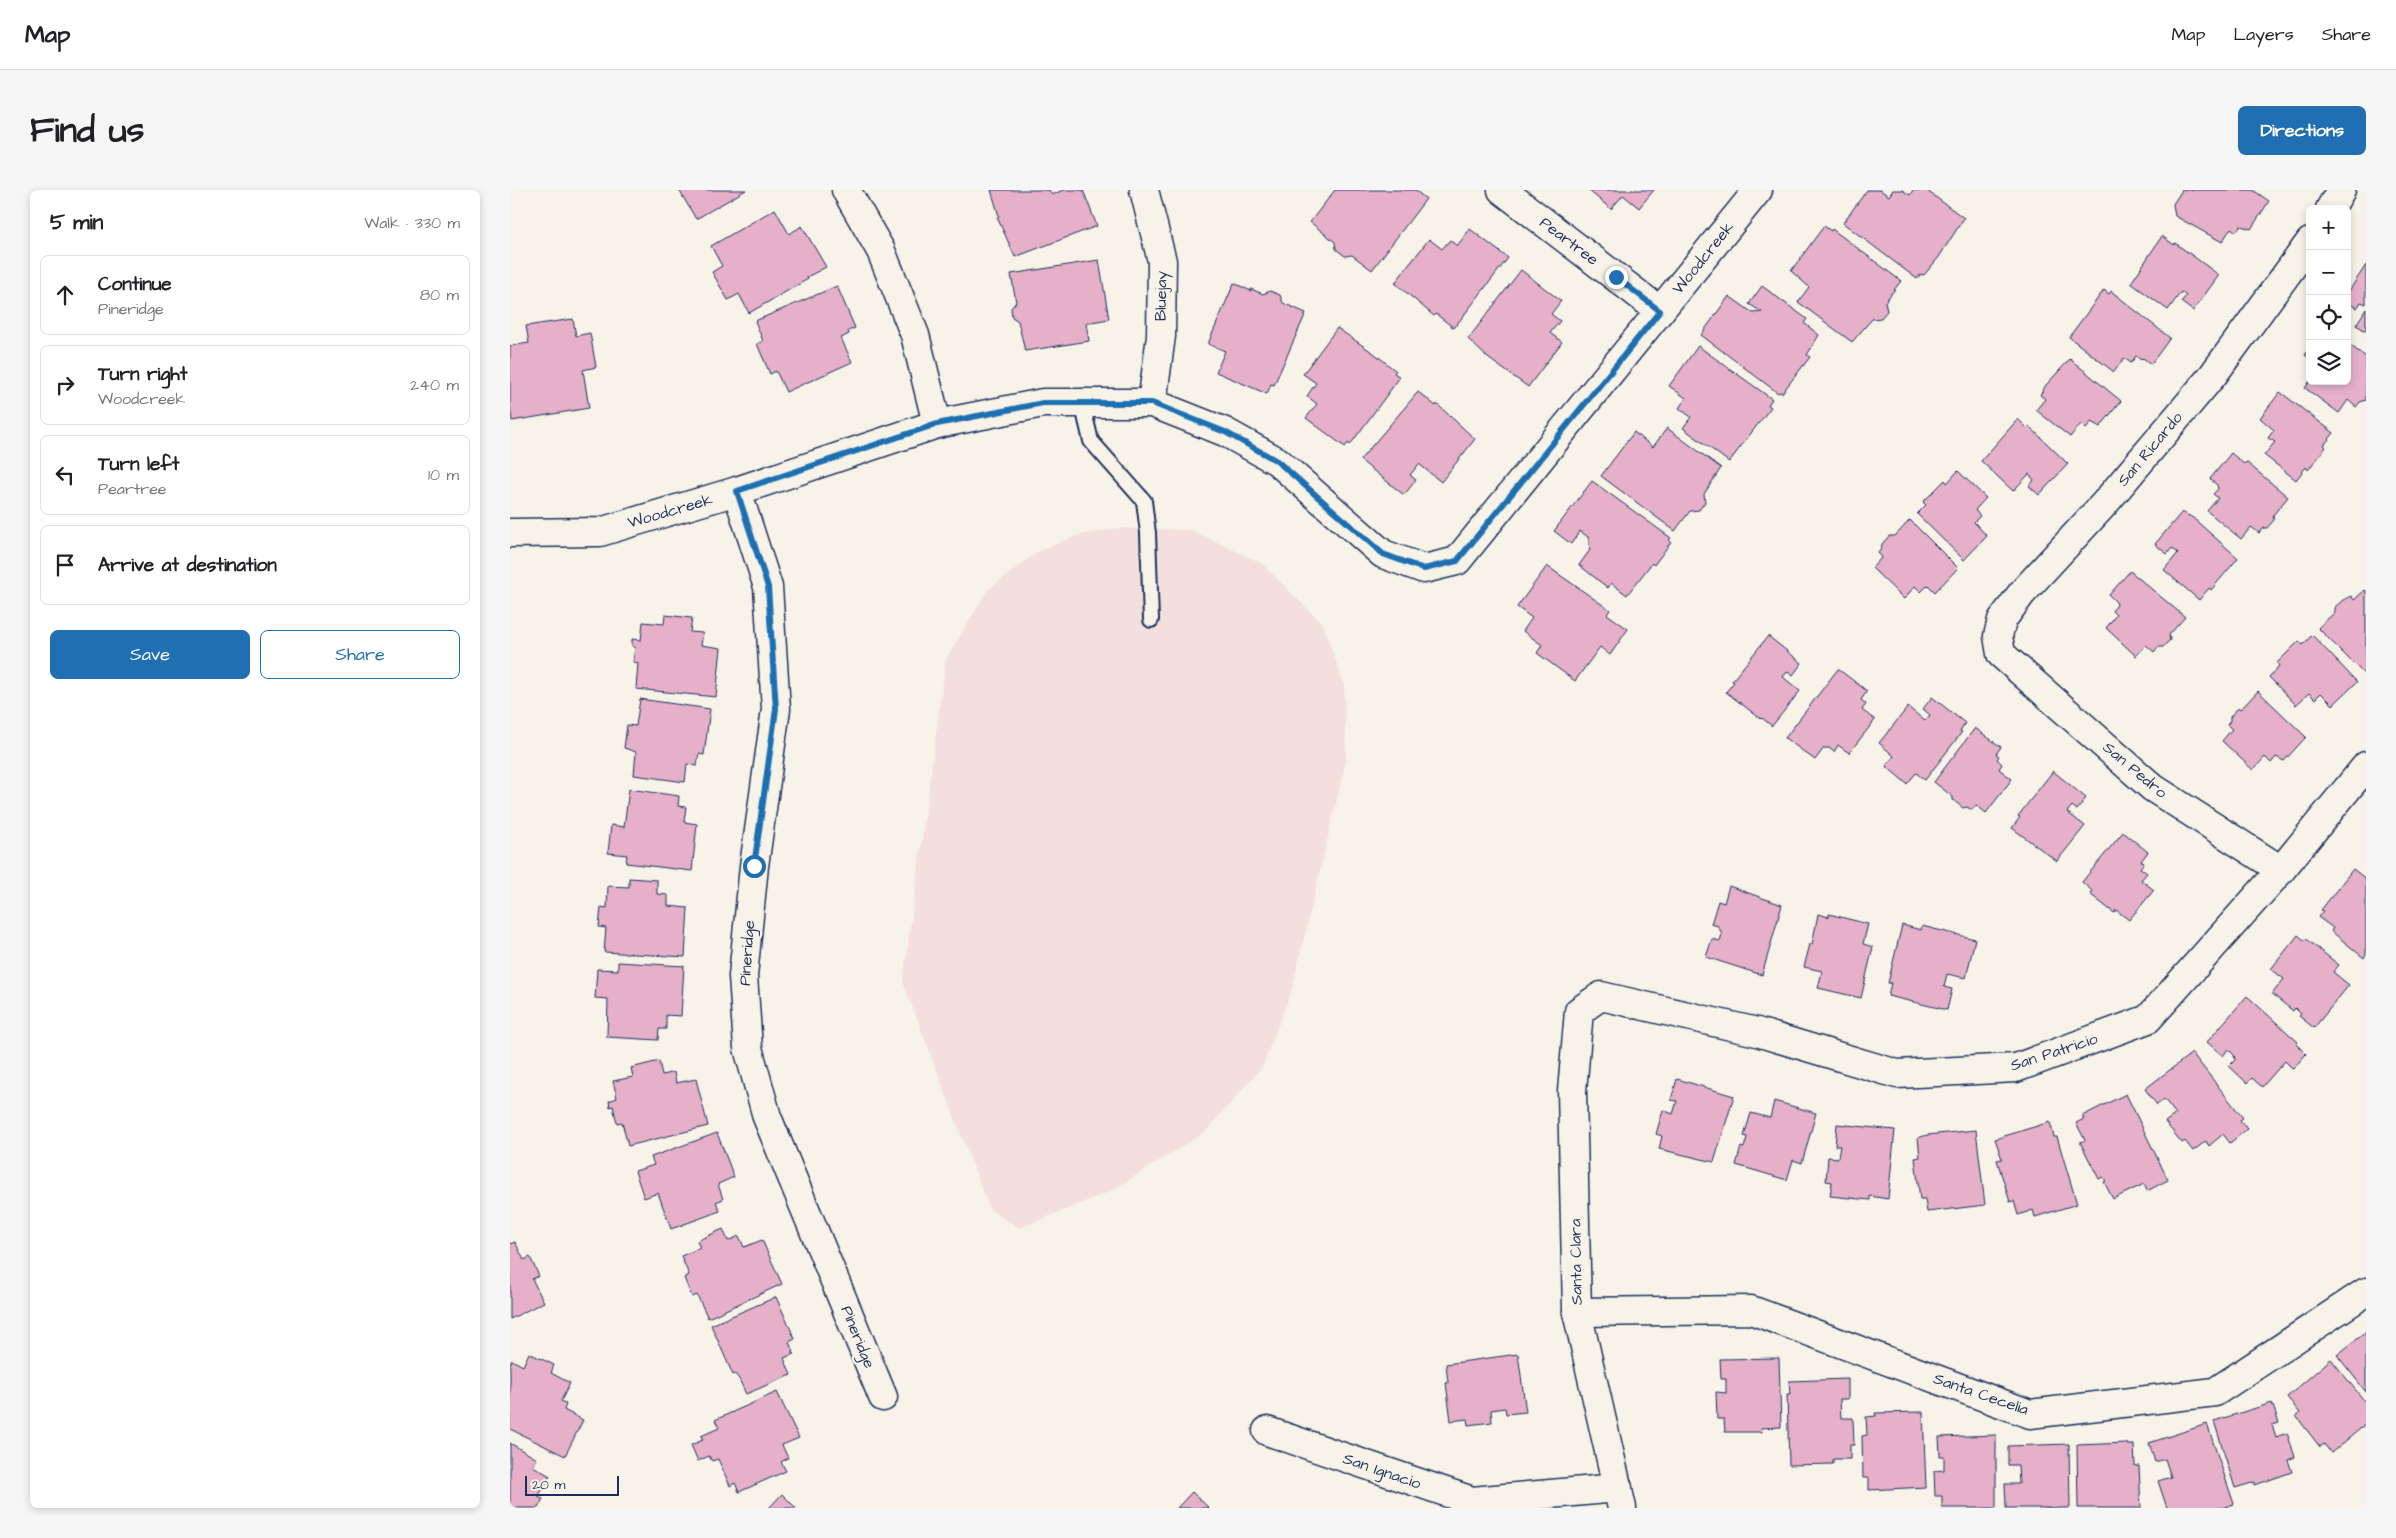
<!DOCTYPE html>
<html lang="en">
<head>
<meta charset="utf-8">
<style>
	:root { --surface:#fff; --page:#f6f6f6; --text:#202124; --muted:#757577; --line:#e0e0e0; --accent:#1f6fb2 }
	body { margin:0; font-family:"Architects Daughter",sans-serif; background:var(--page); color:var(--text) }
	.controls { position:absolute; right:15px; top:15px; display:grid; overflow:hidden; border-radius:8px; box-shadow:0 2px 8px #0003 }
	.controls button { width:45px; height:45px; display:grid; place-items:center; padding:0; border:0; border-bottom:1px solid var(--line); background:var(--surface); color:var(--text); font:25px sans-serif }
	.scale { position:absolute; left:15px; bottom:12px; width:94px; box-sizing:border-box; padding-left:5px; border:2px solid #1b2f5e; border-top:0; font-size:14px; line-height:18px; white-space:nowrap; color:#1b2f5e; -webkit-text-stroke:4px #f7f3e8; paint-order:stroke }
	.stop { position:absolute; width:15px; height:15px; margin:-11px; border:4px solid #1f6fb2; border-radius:50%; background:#fff }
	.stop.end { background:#1f6fb2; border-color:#fff; box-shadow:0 1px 5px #0008 }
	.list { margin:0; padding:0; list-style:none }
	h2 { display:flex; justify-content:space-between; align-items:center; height:65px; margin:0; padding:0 20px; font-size:21px }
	h2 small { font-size:16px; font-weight:400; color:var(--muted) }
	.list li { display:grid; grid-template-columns:32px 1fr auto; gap:15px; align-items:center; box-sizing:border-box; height:80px; margin:0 10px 10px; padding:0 10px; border:1px solid var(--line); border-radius:8px }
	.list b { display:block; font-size:19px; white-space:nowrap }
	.list p { margin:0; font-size:16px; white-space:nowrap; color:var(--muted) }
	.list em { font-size:16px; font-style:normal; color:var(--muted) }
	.actions { display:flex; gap:10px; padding:15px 20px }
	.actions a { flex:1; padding:11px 0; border:1px solid var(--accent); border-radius:8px; text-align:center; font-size:18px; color:var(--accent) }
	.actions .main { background:var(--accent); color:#fff }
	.icon { flex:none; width:28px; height:28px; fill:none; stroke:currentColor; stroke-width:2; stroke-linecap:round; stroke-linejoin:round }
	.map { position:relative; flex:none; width:1856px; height:1318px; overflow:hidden; border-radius:8px }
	header { display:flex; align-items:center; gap:30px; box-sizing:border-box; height:70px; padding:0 25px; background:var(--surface); border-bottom:1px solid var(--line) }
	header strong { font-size:24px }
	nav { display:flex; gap:28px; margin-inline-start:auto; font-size:18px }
	.intro { display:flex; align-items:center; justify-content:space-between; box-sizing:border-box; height:120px; padding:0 30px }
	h1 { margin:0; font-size:35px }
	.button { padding:12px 22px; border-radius:8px; background:var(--accent); color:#fff; font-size:18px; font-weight:700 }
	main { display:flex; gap:30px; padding:0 30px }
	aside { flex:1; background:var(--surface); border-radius:8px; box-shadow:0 2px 8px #0003 }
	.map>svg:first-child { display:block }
	.built { fill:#f2dfde }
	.building { fill:#e5b0c8; stroke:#1b2f5e }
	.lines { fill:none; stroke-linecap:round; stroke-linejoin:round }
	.service-casing { stroke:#1b2f5e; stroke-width:18 }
	.minor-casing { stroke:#1b2f5e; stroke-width:31 }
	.service { stroke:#f7f3e8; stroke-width:14 }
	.minor { stroke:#f7f3e8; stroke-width:28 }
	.route { stroke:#1f6fb2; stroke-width:6 }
	.labels { text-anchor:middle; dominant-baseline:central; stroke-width:4.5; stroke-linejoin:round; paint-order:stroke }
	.street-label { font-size:16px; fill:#1b2f5e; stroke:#f7f3e8 }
</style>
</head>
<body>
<header>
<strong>Map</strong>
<nav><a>Map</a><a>Layers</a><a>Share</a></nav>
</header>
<div class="intro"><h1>Find us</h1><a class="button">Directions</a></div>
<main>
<aside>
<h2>5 min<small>Walk · 330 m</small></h2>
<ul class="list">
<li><svg class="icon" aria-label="ahead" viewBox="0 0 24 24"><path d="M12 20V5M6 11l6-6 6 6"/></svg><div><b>Continue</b><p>Pineridge</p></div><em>80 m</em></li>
<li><svg class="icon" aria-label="right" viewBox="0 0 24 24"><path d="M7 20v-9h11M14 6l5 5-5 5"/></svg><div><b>Turn right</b><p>Woodcreek</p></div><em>240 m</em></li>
<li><svg class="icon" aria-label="left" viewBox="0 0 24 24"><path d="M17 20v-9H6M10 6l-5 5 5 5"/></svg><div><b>Turn left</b><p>Peartree</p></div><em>10 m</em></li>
<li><svg class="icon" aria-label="arrive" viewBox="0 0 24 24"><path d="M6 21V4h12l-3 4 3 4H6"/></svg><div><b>Arrive at destination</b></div></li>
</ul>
<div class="actions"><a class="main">Save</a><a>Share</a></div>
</aside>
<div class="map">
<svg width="1856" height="1318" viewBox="0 0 1856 1318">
	<rect width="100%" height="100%" fill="#f7f3e8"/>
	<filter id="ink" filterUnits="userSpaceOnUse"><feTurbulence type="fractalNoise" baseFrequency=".02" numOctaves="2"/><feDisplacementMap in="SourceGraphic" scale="10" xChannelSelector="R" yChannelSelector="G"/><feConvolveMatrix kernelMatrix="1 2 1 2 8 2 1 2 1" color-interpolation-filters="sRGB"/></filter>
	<g filter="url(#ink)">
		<path class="built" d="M609 338 681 340 751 373 813 434 834 495 836 570 782 799 752 877 695 942 601 1001 510 1038 480 1020 393 792 436 469 478 400 529 361 566 346Z"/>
		<g class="building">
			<path d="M169 0H236L186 29Z"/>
			<path d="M481 0H539L542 5 553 0H573L587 36 505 67 487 27 489 26Z"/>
			<path d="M825 0H905L916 9 862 80 842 65 835 66 826 59 825 52 800 32Z"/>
			<path d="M1078 0H1144L1129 18 1113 5 1101 19Z"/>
			<path d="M1357 0H1370L1379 6 1383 0H1392L1400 5 1403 0H1416L1454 28 1429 67 1414 85 1411 84 1407 89 1333 33Z"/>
			<path d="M1672 0H1743L1759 11 1741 39 1731 36 1726 42 1721 38 1712 52 1665 26 1663 14Z"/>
			<path d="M265 19 279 44 292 36 316 77 297 87 298 89 239 123 229 104 218 110 202 82 212 76 201 56Z"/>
			<path d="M1314 36 1321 41 1322 39 1391 91 1375 112 1377 121 1371 128 1362 129 1342 152 1288 112 1299 97 1281 81Z"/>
			<path d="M960 39 998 68 944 138 926 124 924 126 885 93 919 49 932 59 940 50 947 56Z"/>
			<path d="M1652 46 1664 55 1665 53 1709 85 1683 121 1671 112 1676 106 1671 102 1658 120 1621 93Z"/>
			<path d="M589 70 599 129 576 133 579 151 515 161 508 131 502 127 501 118 506 112 501 84Z"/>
			<path d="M1856 75V114L1851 112 1847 118 1837 112V104Z"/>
			<path d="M1011 80 1051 111 1041 124 1050 131 1040 143 1052 152 1018 197 978 168 958 149Z"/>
			<path d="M724 93 741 101V99L753 104 760 101 770 105 773 113 796 123 764 195 761 194 757 204 706 182 715 161 698 154Z"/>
			<path d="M327 96 345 138 338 141 339 144 331 148 342 172 276 202 266 181 260 184 247 154 253 151 245 131Z"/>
			<path d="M1252 96 1297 129 1294 133 1309 145 1297 165 1300 167 1272 203 1270 202 1268 203 1191 145 1219 106 1243 123 1252 122 1239 114Z"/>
			<path d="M1594 100 1599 104 1601 101 1660 148 1641 174 1633 168 1631 170 1626 166 1621 173 1614 168 1604 182 1559 147Z"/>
			<path d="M1856 119V141L1846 135Z"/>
			<path d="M63 129 66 146 80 143 86 177 73 180 79 218 2 231 0 217V156L19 153 16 136Z"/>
			<path d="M827 138 865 164 886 181 884 183 890 187 840 255 838 253 835 257 796 228 807 214 797 206 806 193 793 184Z"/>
			<path d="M1837 153 1856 167V210L1850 212 1846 217 1838 210 1829 223 1795 198 1800 191H1837Z"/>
			<path d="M1188 156 1262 209 1258 215 1261 217 1219 272 1173 238 1181 227 1169 218 1176 208 1159 196Z"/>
			<path d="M1800 158V169L1795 165Z"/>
			<path d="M1560 169 1611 211 1590 237 1581 232 1576 239 1571 234 1560 247 1526 220 1535 209 1530 205 1536 195Z"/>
			<path d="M908 202 926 216 927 214 965 249 931 292 909 274 900 285 906 290 894 305 850 270Z"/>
			<path d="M1770 202 1824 243 1814 255 1816 257 1798 280 1796 277 1786 290 1754 265 1765 252 1758 248 1764 240 1750 228Z"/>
			<path d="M1508 229 1517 238 1519 236 1558 274 1529 305 1519 296 1524 290 1519 284 1503 301 1471 271Z"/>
			<path d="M1157 238 1211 278 1194 304 1195 312 1189 320 1180 321 1165 341 1091 286 1124 242 1143 257Z"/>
			<path d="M1721 263 1734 274 1736 272 1778 307 1763 325 1764 330 1757 338H1754L1749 343 1741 337 1731 349 1697 321 1708 308 1703 304 1708 299 1707 295 1700 289Z"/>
			<path d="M1448 281 1476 308 1465 320 1470 326 1464 332 1477 346 1454 370 1407 324 1416 315 1413 312 1435 290 1437 293Z"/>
			<path d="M1082 291 1161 348 1159 350 1161 352 1144 375 1142 373 1117 405 1101 393 1098 398 1069 375 1080 360 1078 347 1070 341 1061 354 1044 341Z"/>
			<path d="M1672 322 1683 328 1728 368 1701 400 1699 398 1689 410 1654 380 1668 363 1662 358 1657 364 1645 354Z"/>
			<path d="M1400 330 1448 378 1425 402 1418 395 1411 402 1405 396 1394 409 1362 378 1372 367 1368 363 1371 359 1372 354 1379 346H1385Z"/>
			<path d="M1037 376 1100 420 1097 424 1118 439 1100 465 1090 457 1065 491 1027 463 1032 455 1013 441 1022 428 1007 417Z"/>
			<path d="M1620 381 1675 427 1659 445 1660 450 1653 457H1648L1644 462 1636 455 1626 466 1596 438 1606 425 1602 421 1607 415 1606 412 1599 405Z"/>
			<path d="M1855 400 1856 401V486L1808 438 1825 422V417L1833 410 1841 406 1844 410Z"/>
			<path d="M155 425 182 428 180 442 193 443 191 455 211 458 206 507 126 499 128 473 123 472 125 457 122 456V449L131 450 133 432 154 434Z"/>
			<path d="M1802 445 1847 492 1823 515 1811 503 1805 509 1799 503 1786 515 1759 487 1769 476 1767 473 1789 451 1793 455Z"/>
			<path d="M1258 446 1292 473 1283 485 1278 481 1273 487 1290 501 1262 536 1252 528 1251 529 1216 502 1224 492 1222 491Z"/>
			<path d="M1328 479 1357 501 1351 510 1356 514 1352 520 1365 530 1339 563 1328 555 1324 562 1319 558H1314L1305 570 1275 548Z"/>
			<path d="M1748 501 1796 547 1774 571 1766 567 1761 573 1755 567 1743 580 1712 551 1722 539 1717 535 1720 531V527L1727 519 1732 518Z"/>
			<path d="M1422 507 1455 533 1450 541 1452 542 1415 590 1406 583 1397 594 1376 576 1384 566 1369 553 1398 517 1415 531 1420 525 1413 519Z"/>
			<path d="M130 509 200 519 194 565 189 564 187 576 177 574 175 592 124 585 126 562 114 558 117 535 126 536Z"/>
			<path d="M1465 538 1491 557 1486 564 1489 566 1487 569 1492 574 1489 579 1502 589 1476 623 1466 615 1462 620 1457 617 1453 618 1443 610V607L1424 592Z"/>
			<path d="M1543 581 1576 608 1567 620 1562 616 1557 622 1575 636 1547 671 1502 638 1510 627 1508 626Z"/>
			<path d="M119 599 169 606 168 616 176 617 174 632 187 634 182 681 116 673 117 665 98 663 101 635 114 637Z"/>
			<path d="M1613 642 1638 662 1631 671 1634 673 1630 678 1637 683 1631 690 1644 700 1619 730 1606 720 1604 723 1580 704 1582 701 1572 692Z"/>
			<path d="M1843 679 1856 689V764L1854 768 1821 741 1823 738 1808 727 1813 721 1811 720Z"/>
			<path d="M119 688 147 690V704L158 705V716L178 718 175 767 94 762 96 738 89 737 91 717 97 718 98 696 119 697Z"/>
			<path d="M1219 696 1272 715 1252 785 1196 767 1202 749 1210 751 1212 744 1208 736 1201 734 1208 711 1214 713Z"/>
			<path d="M1308 724 1319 727V724L1358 734 1353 754 1363 757 1351 808 1308 798 1312 781 1294 777 1300 754 1302 755Z"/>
			<path d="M1392 735 1411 740 1412 736 1465 749 1456 788 1437 784 1434 797 1442 799 1437 820 1378 806 1381 793H1378Z"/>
			<path d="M1788 745 1794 750 1796 749 1829 775 1823 782 1839 795 1804 838 1789 826 1791 824 1785 818 1783 821 1762 804 1774 789 1761 779Z"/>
			<path d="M108 772 174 776 171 826 156 825V839H149L148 850 97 847 98 809 85 808 87 779 108 780Z"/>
			<path d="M1737 806 1788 852 1786 854 1796 864 1783 879 1775 871 1752 897 1742 888 1737 893 1719 876 1725 870 1724 865 1718 859 1713 866 1697 852Z"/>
			<path d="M1682 863 1733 928 1730 930 1737 939 1720 953 1713 944 1699 956 1696 951 1683 961 1675 951 1672 953 1655 932 1666 924 1654 909 1647 915 1635 899Z"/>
			<path d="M149 871 152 885 164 882 166 893 186 889 198 936 118 956 112 932 107 933 103 916 100 917 99 911 107 908 103 891 123 887 121 878Z"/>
			<path d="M1167 889 1224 906 1204 972 1149 959 1152 946 1146 944 1153 920 1163 924 1167 911 1161 910Z"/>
			<path d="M1616 904 1658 990 1637 1001 1634 994 1603 1009 1594 992 1596 991 1593 987 1589 989 1570 952 1575 950 1566 933 1574 929 1572 926Z"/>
			<path d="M1264 911 1306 923 1292 973 1283 970 1277 990 1226 975 1231 957 1234 958 1237 947 1234 946 1241 923 1260 928Z"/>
			<path d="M1540 932 1544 947H1547L1567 1014 1525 1027 1523 1020 1508 1025 1504 1011 1500 1012 1487 970 1492 969 1485 949Z"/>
			<path d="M1327 934 1385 940 1378 1009 1360 1006V1010L1320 1006 1322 992 1316 991 1318 967 1328 968 1330 956H1325Z"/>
			<path d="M1466 940 1475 1015 1417 1022 1415 1009H1410L1405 968 1410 967 1408 948 1417 945Z"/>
			<path d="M207 943 224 987 208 994 213 1009 206 1012 210 1021 161 1039 148 1003 134 1008 125 981 144 975 141 967Z"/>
			<path d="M213 1039 218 1051 229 1046 234 1057 252 1050 272 1094 198 1128 187 1105 182 1107 174 1088 179 1085 171 1066 190 1058 187 1051Z"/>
			<path d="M5 1052 14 1070 20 1067 29 1086 22 1089 34 1112 0 1129V1054Z"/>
			<path d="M266 1107 285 1149 279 1152 284 1164 274 1168 281 1185 236 1204 229 1189 225 1184 223 1185 201 1135Z"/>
			<path d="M1856 1142V1202L1827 1165Z"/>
			<path d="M19 1163 44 1175 41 1183 60 1193 51 1211 56 1214 54 1220 73 1230 55 1266 0 1239V1174L2 1170 13 1176Z"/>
			<path d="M1008 1164 1016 1222 996 1224 995 1218 981 1220 982 1232 958 1235 957 1229 941 1231 936 1193H938L936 1174Z"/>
			<path d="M1269 1168 1271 1237 1251 1238 1252 1242H1215L1214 1229H1207L1206 1202 1216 1203V1189H1211L1210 1169Z"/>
			<path d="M1821 1169 1856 1213V1234L1821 1263 1814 1254 1810 1257 1786 1226 1790 1223 1777 1207Z"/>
			<path d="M1338 1189V1209H1330L1331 1228H1343L1344 1255H1340V1269H1323V1274L1279 1275 1277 1205H1280L1279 1191Z"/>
			<path d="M267 1202 289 1248 272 1255 278 1268 271 1272 276 1281 229 1302 225 1293 220 1296 208 1269 202 1271 199 1266 188 1271 181 1255 193 1250 191 1246 209 1238 205 1230Z"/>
			<path d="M1762 1213 1769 1233 1762 1235 1766 1247 1777 1243 1785 1267 1778 1270 1782 1282 1745 1295V1292L1725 1298 1704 1231Z"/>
			<path d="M1413 1222 1416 1297 1359 1300V1288H1353L1352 1246 1357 1245 1356 1227 1366 1226 1365 1223Z"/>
			<path d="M1697 1234 1724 1314 1712 1318H1657L1648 1291 1661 1287 1655 1269 1645 1272 1639 1253Z"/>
			<path d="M1486 1245V1318H1432V1306H1425L1424 1281 1434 1280V1266H1430L1429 1247Z"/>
			<path d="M0 1253 27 1269 23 1276 40 1286 28 1307 33 1309 28 1318H0Z"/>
			<path d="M1617 1253V1255H1624L1625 1276H1629L1631 1318H1568L1567 1255Z"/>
			<path d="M1559 1254 1560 1318H1496L1495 1294H1509L1508 1275H1498V1256Z"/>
			<path d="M682 1302 699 1318H667Z"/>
			<path d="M272 1304 286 1318H259Z"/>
		</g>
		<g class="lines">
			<g class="service-casing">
				<path id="service" d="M572 213 581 251 634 311 638 343 641 430"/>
			</g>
			<g class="minor-casing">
				<g id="minor">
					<path d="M336 0 371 61 405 145 427 234"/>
					<path d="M634 0 652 71 651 146 642 213"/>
					<path d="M992 0 1150 121"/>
					<path d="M1820 19 1831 0"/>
					<path d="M227 301 258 397 266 519 244 676 233 786 238 858 257 927 373 1207"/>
					<path d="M0 343 90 342 227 301 427 234 533 213H642L715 242 767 271 873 364 914 379 947 371 1248 0"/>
					<path d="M1771 680 1643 598 1491 464 1488 446 1492 430 1512 403 1595 313 1703 185 1800 52"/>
					<path d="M1067 1122 1241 1120 1520 1224 1705 1202 1856 1102"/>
					<path d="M757 1241 962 1311 1108 1298"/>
					<path d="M1112 1318 1067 1122 1062 901 1069 821 1091 806 1247 842 1387 884 1506 878 1638 829 1771 680 1856 576"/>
				</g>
			</g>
			<use href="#service" class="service"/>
			<use href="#minor" class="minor"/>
		</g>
	</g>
	<g class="lines" filter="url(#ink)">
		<path class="route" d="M244 676 266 519 258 397 227 301 427 234 533 213H642L715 242 767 271 873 364 914 379 947 371 1150 121 1106 87"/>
	</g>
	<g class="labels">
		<g class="street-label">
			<text transform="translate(1059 51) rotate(37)">Peartree</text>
			<text transform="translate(1193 68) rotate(-51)">Woodcreek</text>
			<text transform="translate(651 106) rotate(-89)">Bluejay</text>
			<text transform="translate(1640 259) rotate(-50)">San Ricardo</text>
			<text transform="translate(160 321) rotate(-16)">Woodcreek</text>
			<text transform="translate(1625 580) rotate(40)">San Pedro</text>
			<text transform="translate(237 763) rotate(-86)">Pineridge</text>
			<text transform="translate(1544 862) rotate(-18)">San Patricio</text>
			<text transform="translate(1066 1072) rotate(-91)">Santa Clara</text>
			<text transform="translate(348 1147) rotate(68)">Pineridge</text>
			<text transform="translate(1471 1204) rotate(19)">Santa Cecelia</text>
			<text transform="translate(872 1281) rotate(19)">San Ignacio</text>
		</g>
	</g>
</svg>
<div class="controls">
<button>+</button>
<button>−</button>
<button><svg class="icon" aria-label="locate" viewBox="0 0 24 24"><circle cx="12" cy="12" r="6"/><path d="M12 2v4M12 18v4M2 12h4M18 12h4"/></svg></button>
<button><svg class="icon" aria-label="layers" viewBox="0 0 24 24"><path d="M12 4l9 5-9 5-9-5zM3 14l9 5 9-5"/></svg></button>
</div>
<div class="scale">20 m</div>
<div class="stop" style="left:244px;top:676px"></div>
<div class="stop end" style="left:1106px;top:87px"></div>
</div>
</main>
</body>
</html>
